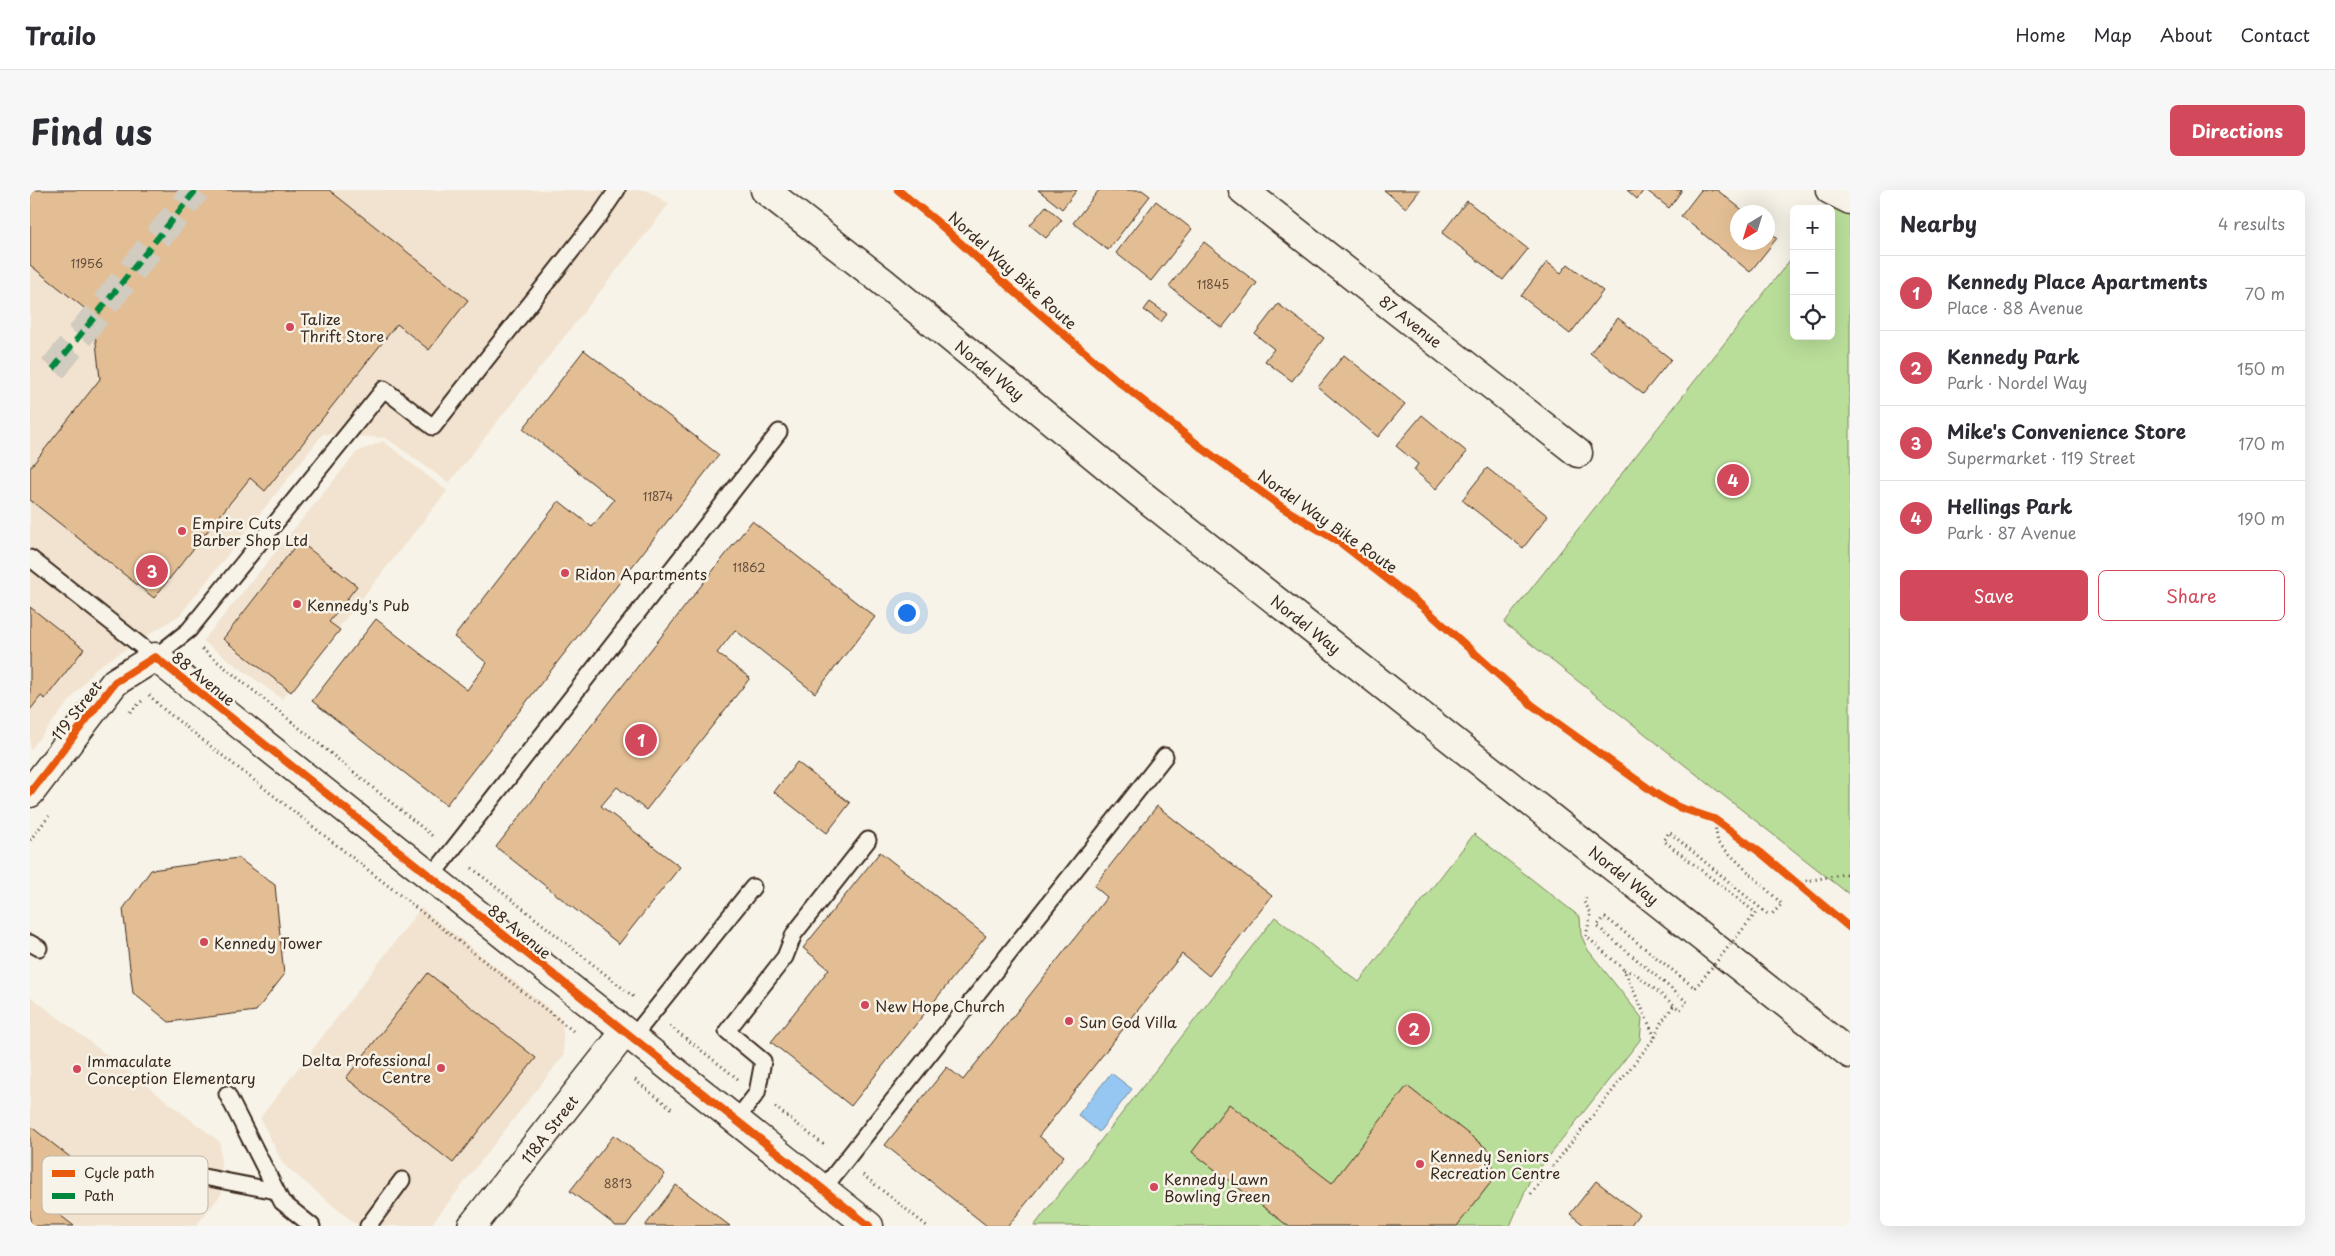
<!DOCTYPE html>
<html lang="en">
<head>
<meta charset="utf-8">
<style>
	:root { --surface:#fff; --page:#f7f7f7; --text:#2b2b33; --muted:#7c7c81; --line:#e1e1e2; --accent:#d1495b }
	body { margin:0; font-family:"Playpen Sans",sans-serif; background:var(--page); color:var(--text) }
	.controls { position:absolute; right:15px; top:15px; display:grid; overflow:hidden; border-radius:8px; box-shadow:0 5px 20px #0002 }
	.controls button { width:45px; height:45px; display:grid; place-items:center; padding:0; border:0; border-bottom:1px solid var(--line); background:var(--surface); color:var(--text); font:25px sans-serif }
	.compass { position:absolute; left:1700px; top:15px; width:45px; height:45px; border-radius:50%; background:var(--surface); box-shadow:0 5px 20px #0002; rotate:218deg }
	.you { position:absolute; left:876px; top:422px; width:18px; height:18px; margin:-12px; border:4px solid #fff; border-radius:50%; background:#1a73e8; box-shadow:0 0 0 8px #1a73e833 }
	.badge { display:grid; place-items:center; width:32px; height:32px; border-radius:50%; background:var(--accent); color:#fff; font-size:16px; font-weight:700 }
	.pin { position:absolute; translate:-50% -50%; border:2px solid #fff; box-shadow:0 1px 5px #0006 }
	.list { margin:0; padding:0; list-style:none }
	h2 { display:flex; justify-content:space-between; align-items:center; height:65px; margin:0; padding:0 20px; font-size:21px }
	h2 small { font-size:16px; font-weight:400; color:var(--muted) }
	.list li { display:grid; grid-template-columns:32px 1fr auto; gap:15px; align-items:center; box-sizing:border-box; height:75px; padding:0 20px; border-top:1px solid var(--line) }
	.list b { display:block; font-size:19px; white-space:nowrap }
	.list p { margin:0; font-size:16px; white-space:nowrap; color:var(--muted) }
	.list em { font-size:16px; font-style:normal; color:var(--muted) }
	.actions { display:flex; gap:10px; padding:15px 20px }
	.actions a { flex:1; padding:11px 0; border:1px solid var(--accent); border-radius:8px; text-align:center; font-size:18px; color:var(--accent) }
	.actions .main { background:var(--accent); color:#fff }
	.icon { flex:none; width:28px; height:28px; fill:none; stroke:currentColor; stroke-width:2; stroke-linecap:round; stroke-linejoin:round }
	.map { position:relative; flex:none; width:1820px; height:1036px; overflow:hidden; border-radius:8px }
	header { display:flex; align-items:center; gap:30px; box-sizing:border-box; height:70px; padding:0 25px; background:var(--surface); border-bottom:1px solid var(--line) }
	header strong { font-size:24px }
	nav { display:flex; gap:28px; margin-inline-start:auto; font-size:18px }
	.intro { display:flex; align-items:center; justify-content:space-between; box-sizing:border-box; height:120px; padding:0 30px }
	h1 { margin:0; font-size:35px }
	.button { padding:12px 22px; border-radius:8px; background:var(--accent); color:#fff; font-size:18px; font-weight:700 }
	main { display:flex; gap:30px; padding:0 30px }
	aside { flex:1; background:var(--surface); border-radius:8px; box-shadow:0 5px 20px #0002 }
	.map>svg:first-child { display:block }
	.built { fill:#f1e3cf }
	.green { fill:#b9de99; stroke:#7a845c }
	.water { fill:#95c7f2; stroke:#71889d }
	.building { fill:#e3be94; stroke:#3b2a1e }
	.lines { fill:none; stroke-linecap:round; stroke-linejoin:round }
	.street-tunnel { stroke:#d1cbc0; stroke-width:28; stroke-dasharray:28 14; stroke-linecap:butt }
	.lane-casing { stroke:#3b2a1e; stroke-width:19 }
	.street-casing { stroke:#3b2a1e; stroke-width:31 }
	.secondary-casing { stroke:#3b2a1e; stroke-width:31 }
	.path { stroke:#3b2a1e; stroke-width:3; stroke-dasharray:1 4; stroke-linecap:butt }
	.lane { stroke:#f7f3e8; stroke-width:15 }
	.street { stroke:#f7f3e8; stroke-width:28 }
	.secondary { stroke:#f7f3e8; stroke-width:28 }
	.path-bridge { stroke:#3b2a1e; stroke-width:3; stroke-dasharray:1 4; stroke-linecap:butt }
	.quiet { stroke:#00873e; stroke-width:6; stroke-dasharray:12 6; stroke-linecap:butt }
	.cycleway-casing { stroke:#f7f3e8; stroke-width:11 }
	.cycleway { stroke:#e8590c; stroke-width:8 }
	.poi-dot { fill:#d1495b; stroke:#f7f3e8; stroke-width:2 }
	.labels { text-anchor:middle; dominant-baseline:central; stroke-width:5; stroke-linejoin:round; paint-order:stroke }
	.number-label { font-size:12px; fill:#654f3c }
	.street-label { font-size:15px; fill:#3b2a1e; stroke:#f7f3e8 }
	.poi-label { font-size:15px; fill:#3b2a1e; stroke:#f7f3e8; text-anchor:start }
	.key { fill:#f7f3e8; stroke:#bfb7ab; stroke-width:1 }
	.key-label { font-size:14px; fill:#3b2a1e }
</style>
</head>
<body>
<header>
<strong>Trailo</strong>
<nav><a>Home</a><a>Map</a><a>About</a><a>Contact</a></nav>
</header>
<div class="intro"><h1>Find us</h1><a class="button">Directions</a></div>
<main>
<div class="map">
<svg width="1820" height="1036" viewBox="0 0 1820 1036">
	<rect width="100%" height="100%" fill="#f7f3e8"/>
	<filter id="ink" filterUnits="userSpaceOnUse"><feTurbulence type="fractalNoise" baseFrequency=".02" numOctaves="2"/><feDisplacementMap in="SourceGraphic" scale="10" xChannelSelector="R" yChannelSelector="G"/><feConvolveMatrix kernelMatrix="1 2 1 2 8 2 1 2 1" color-interpolation-filters="sRGB"/></filter>
	<g filter="url(#ink)">
		<g class="built">
			<path d="M0 0H616L639 14 419 293 356 248 293 244 150 425 66 478 0 560Z"/>
			<path d="M353 251 417 301 252 509 173 451 327 262Z"/>
			<path d="M391 718 532 829 534 865 400 1036H328L253 974 230 928Z"/>
			<path d="M0 806 190 952 192 1003 166 1036H0Z"/>
		</g>
		<g class="green">
			<path d="M1815 0H1820V705L1474 433 1764 65V146H1801L1800 19Z"/>
			<path d="M1444 644 1550 727 1551 745 1558 760 1612 828 1610 850 1499 992 1480 1036H1004L1245 727 1329 792Z"/>
		</g>
		<path class="water" d="M1081 883 1102 899 1069 942 1048 925Z"/>
		<g class="building">
			<path d="M0 0H299L438 110 399 160 367 134 235 301 220 288 124 408 0 310V278L70 189 63 125 0 75Z"/>
			<path d="M1008 0H1047L1032 19Z"/>
			<path d="M1069 0H1112L1120 6 1078 60 1043 33Z"/>
			<path d="M1354 0H1390L1376 18Z"/>
			<path d="M1597 0H1614L1607 9Z"/>
			<path d="M1616 0H1652L1639 18Z"/>
			<path d="M1671 0H1687L1715 22H1708V52H1738V40L1747 48 1720 82 1651 26Z"/>
			<path d="M1126 11 1162 39 1121 91 1086 63Z"/>
			<path d="M1437 11 1498 59 1473 90 1412 43Z"/>
			<path d="M1016 16 1032 30 1016 48 1000 35Z"/>
			<path d="M1174 52 1227 93 1192 138 1139 96Z"/>
			<path d="M1517 72 1531 83 1538 74 1573 101 1540 144 1491 106Z"/>
			<path d="M1120 112 1137 124 1131 132 1114 120Z"/>
			<path d="M1248 114 1294 148 1262 191 1235 171 1244 159 1225 144Z"/>
			<path d="M1588 128 1641 169 1613 204 1560 163Z"/>
			<path d="M554 160 689 265 416 615 282 511 346 429 437 500 457 473 424 447 529 311 562 337 584 310 493 239Z"/>
			<path d="M1314 165 1375 214 1348 247 1288 197Z"/>
			<path d="M1392 225 1437 262 1406 299 1384 280 1388 274 1366 256Z"/>
			<path d="M1457 278 1518 326 1493 358 1432 310Z"/>
			<path d="M722 331 845 427 785 503 705 440 687 463 720 488 616 620 587 597 571 616 650 677 589 754 466 657Z"/>
			<path d="M269 351 327 396 299 432 310 440 261 502 193 449Z"/>
			<path d="M0 417 54 459 15 509 11 506 0 520Z"/>
			<path d="M767 572 820 613 797 643 744 602Z"/>
			<path d="M1127 616 1242 706 1179 786 1152 764 1009 946 1034 966 978 1036H957L855 955 917 877 933 890 1077 707 1064 696Z"/>
			<path d="M850 662 956 746 821 916 741 852 799 779 773 758Z"/>
			<path d="M208 668 245 695 254 785 226 821 139 832 103 803 93 719 121 680Z"/>
			<path d="M398 783 506 868 423 973 316 888Z"/>
			<path d="M1377 896 1460 961 1465 987 1427 1036H1258L1162 962 1199 914 1302 993Z"/>
			<path d="M0 936 40 967 34 975 46 985 31 1003 37 1008 26 1022 44 1036H0Z"/>
			<path d="M584 945 635 984 596 1036H586L540 1001Z"/>
			<path d="M1566 991 1609 1024 1600 1036H1555L1540 1024Z"/>
			<path d="M646 995 700 1036H615Z"/>
		</g>
		<g class="lines">
			<path class="street-tunnel" d="M23 179 166 0"/>
			<g class="lane-casing">
				<g id="lane">
					<path d="M0 368 125 467 159 440 354 199 403 237 570 25 587 0"/>
					<path d="M401 687 749 242"/>
					<path d="M0 753 9 758"/>
					<path d="M602 848 723 697"/>
					<path d="M197 904 252 1012 282 1036"/>
					<path d="M706 930 727 903 733 871 697 841 755 767 764 744 838 650"/>
					<path d="M148 982 246 1001"/>
					<path d="M793 999 1135 566"/>
					<path d="M338 1036 372 990"/>
				</g>
			</g>
			<g class="street-casing">
				<g id="street">
					<path d="M1213 0 1548 263"/>
					<path d="M1800 0 1820 10"/>
					<path d="M0 603 85 492 125 467 839 1036"/>
					<path d="M442 1036 595 842"/>
				</g>
			</g>
			<g class="secondary-casing">
				<path id="secondary" d="M735 0 852 91 1107 301 1820 864"/>
			</g>
			<g class="path">
				<path d="M172 459 405 648"/>
				<path d="M119 505 132 518 543 841"/>
				<path d="M100 522 114 509"/>
				<path d="M1684 629 1688 653 1752 714 1740 726"/>
				<path d="M0 650 19 626"/>
				<path d="M442 678 605 808"/>
				<path d="M1766 693 1820 683"/>
				<path d="M1556 708 1554 712 1561 723 1556 746 1594 780 1625 847"/>
				<path d="M1594 780 1606 784 1650 820 1657 812"/>
				<path d="M640 836 708 889"/>
				<path d="M605 890 642 919"/>
				<path d="M745 917 794 955"/>
				<path d="M833 985 897 1036"/>
				<path d="M1501 1004 1625 847 1631 833 1644 815"/>
			</g>
			<use href="#lane" class="lane"/>
			<use href="#street" class="street"/>
			<use href="#secondary" class="secondary"/>
			<path class="path-bridge" d="M1657 812 1567 736 1575 727 1665 798 1726 723 1634 651 1639 642 1740 726"/>
			<path class="quiet" d="M23 179 166 0"/>
			<g class="cycleway-casing">
				<g id="cycleway">
					<path d="M868 0 905 30 978 96 1088 191 1172 258 1253 318 1311 353 1392 416 1502 515 1629 606 1648 617 1684 629 1731 663 1820 738"/>
					<path d="M0 603 85 492 125 467 839 1036"/>
				</g>
			</g>
			<use href="#cycleway" class="cycleway"/>
		</g>
	</g>
	<g class="poi-dot">
		<circle cx="260" cy="137" r="5"/>
		<circle cx="152" cy="341" r="5"/>
		<circle cx="535" cy="383" r="5"/>
		<circle cx="267" cy="414" r="5"/>
		<circle cx="174" cy="752" r="5"/>
		<circle cx="835" cy="815" r="5"/>
		<circle cx="1039" cy="831" r="5"/>
		<circle cx="411" cy="878" r="5"/>
		<circle cx="47" cy="879" r="5"/>
		<circle cx="1390" cy="974" r="5"/>
		<circle cx="1124" cy="997" r="5"/>
	</g>
	<g class="labels">
		<g class="number-label">
			<text x="57" y="73">11956</text>
			<text x="1183" y="94">11845</text>
			<text x="628" y="306">11874</text>
			<text x="719" y="377">11862</text>
			<text x="588" y="993">8813</text>
		</g>
		<g class="street-label">
			<text transform="translate(983 80) rotate(42)">Nordel Way Bike Route</text>
			<text transform="translate(1381 131) rotate(38)">87 Avenue</text>
			<text transform="translate(960 180) rotate(39)">Nordel Way</text>
			<text transform="translate(1298 331) rotate(35)">Nordel Way Bike Route</text>
			<text transform="translate(1276 434) rotate(38)">Nordel Way</text>
			<text transform="translate(174 488) rotate(39)">88 Avenue</text>
			<text transform="translate(46 520) rotate(-52)">119 Street</text>
			<text transform="translate(1594 685) rotate(38)">Nordel Way</text>
			<text transform="translate(490 741) rotate(39)">88 Avenue</text>
			<text transform="translate(519 939) rotate(-52)">118A Street</text>
		</g>
		<g class="poi-label">
			<text x="270" y="128">Talize<tspan x="270" dy="17">Thrift Store</tspan></text>
			<text x="162" y="332">Empire Cuts<tspan x="162" dy="17">Barber Shop Ltd</tspan></text>
			<text x="545" y="383">Ridon Apartments</text>
			<text x="277" y="414">Kennedy's Pub</text>
			<text x="184" y="752">Kennedy Tower</text>
			<text x="845" y="815">New Hope Church</text>
			<text x="1049" y="831">Sun God Villa</text>
			<text x="401" y="869" text-anchor="end">Delta Professional<tspan x="401" dy="17">Centre</tspan></text>
			<text x="57" y="870">Immaculate<tspan x="57" dy="17">Conception Elementary</tspan></text>
			<text x="1400" y="965">Kennedy Seniors<tspan x="1400" dy="17">Recreation Centre</tspan></text>
			<text x="1134" y="988">Kennedy Lawn<tspan x="1134" dy="17">Bowling Green</tspan></text>
		</g>
	</g>
	<rect x="12" y="966" width="166" height="58" rx="8" class="key"/>
	<rect x="22" y="980" width="23" height="7" fill="#e8590c"/>
	<rect x="22" y="1003" width="23" height="6" fill="#00873e"/>
	<g class="key-label">
		<text x="54" y="988">Cycle path</text>
		<text x="54" y="1011">Path</text>
	</g>
</svg>
<div class="controls">
<button>+</button>
<button>−</button>
<button><svg class="icon" aria-label="locate" viewBox="0 0 24 24"><circle cx="12" cy="12" r="6"/><path d="M12 2v4M12 18v4M2 12h4M18 12h4"/></svg></button>
</div>
<svg class="compass" viewBox="-18 -18 36 36"><path d="M0-13l5 13h-10z" fill="#e53935"/><path d="M0 13l5-13h-10z" fill="#7c7c81"/></svg>
<div class="you"></div>
<div class="pin badge" style="left:611px;top:550px">1</div>
<div class="pin badge" style="left:1384px;top:839px">2</div>
<div class="pin badge" style="left:122px;top:381px">3</div>
<div class="pin badge" style="left:1703px;top:290px">4</div>
</div>
<aside>
<h2>Nearby<small>4 results</small></h2>
<ul class="list">
<li><span class="badge">1</span><div><b>Kennedy Place Apartments</b><p>Place · 88 Avenue</p></div><em>70 m</em></li>
<li><span class="badge">2</span><div><b>Kennedy Park</b><p>Park · Nordel Way</p></div><em>150 m</em></li>
<li><span class="badge">3</span><div><b>Mike's Convenience Store</b><p>Supermarket · 119 Street</p></div><em>170 m</em></li>
<li><span class="badge">4</span><div><b>Hellings Park</b><p>Park · 87 Avenue</p></div><em>190 m</em></li>
</ul>
<div class="actions"><a class="main">Save</a><a>Share</a></div>
</aside>
</main>
</body>
</html>
